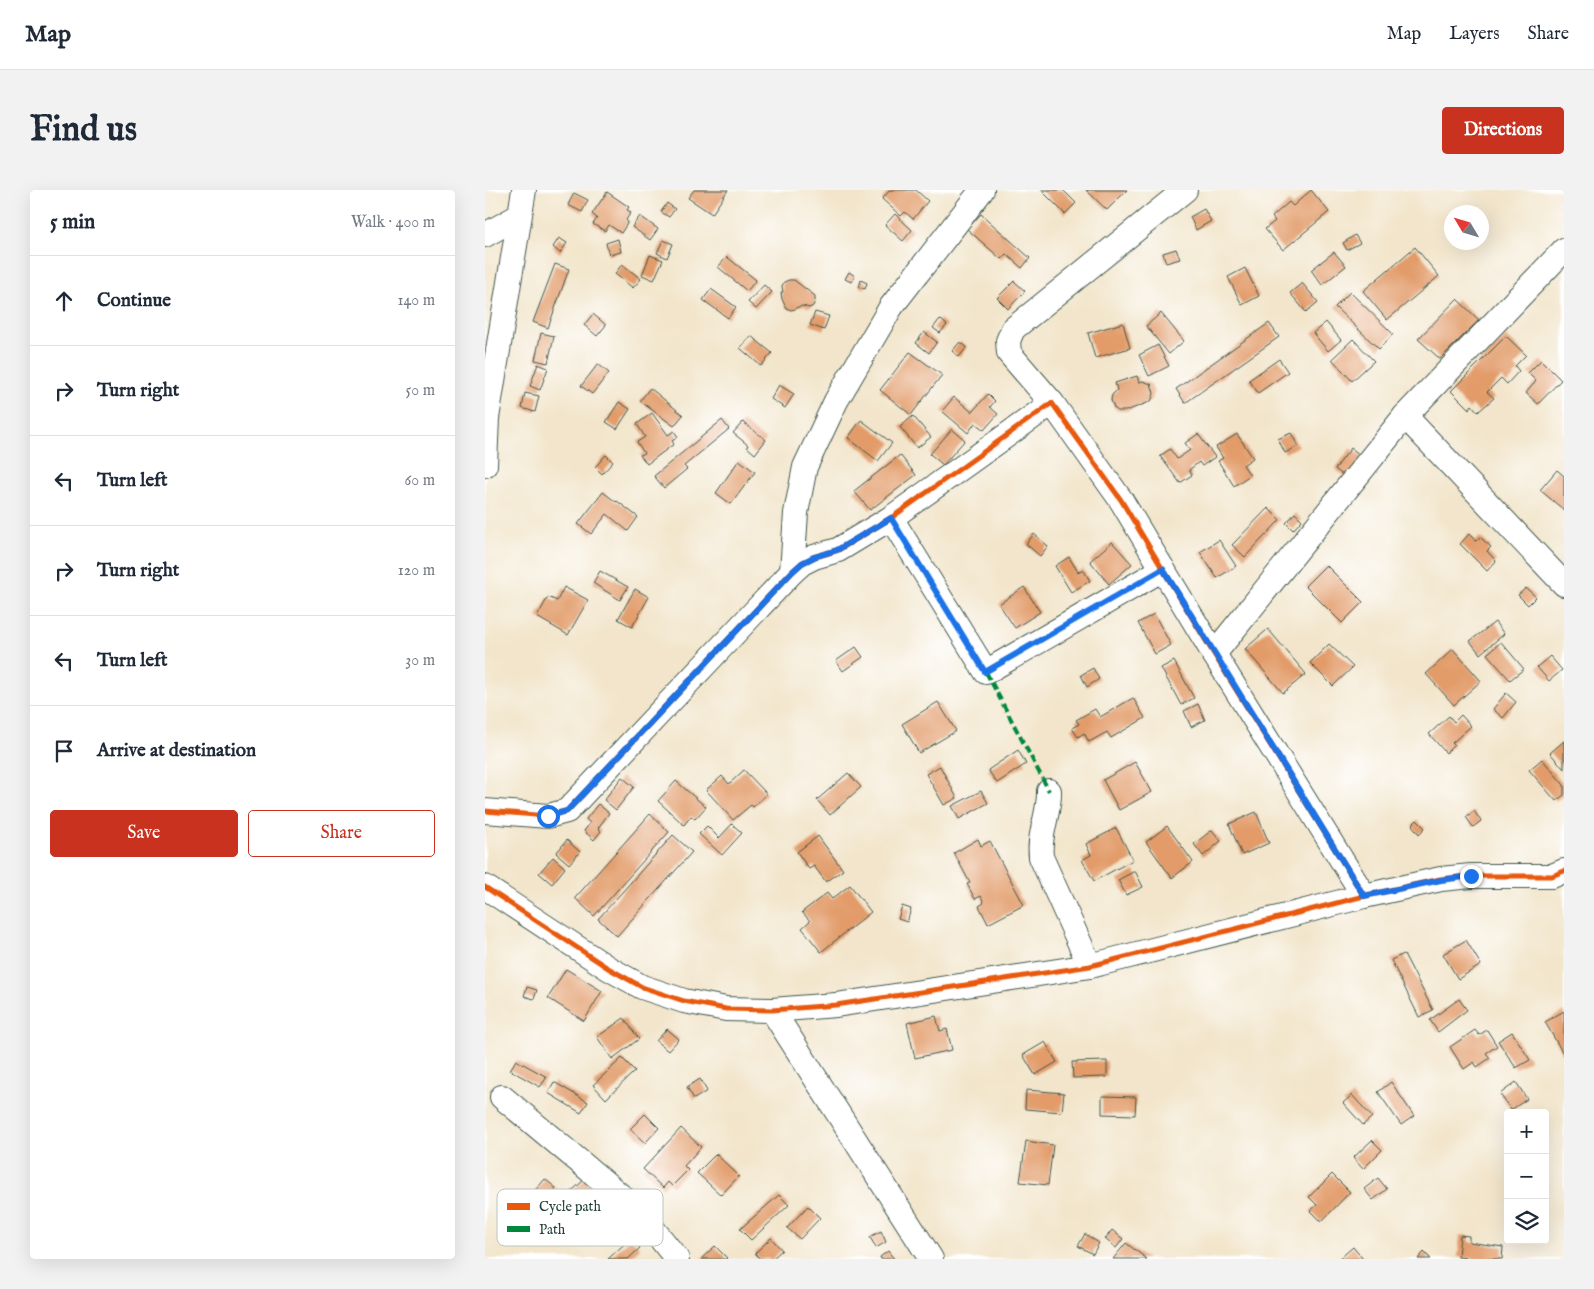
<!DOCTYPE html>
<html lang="en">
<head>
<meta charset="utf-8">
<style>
	:root { --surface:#fff; --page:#f2f2f3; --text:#1f2937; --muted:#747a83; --line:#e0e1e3; --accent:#c8321e }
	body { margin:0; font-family:"IM FELL English",serif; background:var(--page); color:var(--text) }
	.controls { position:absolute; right:15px; bottom:15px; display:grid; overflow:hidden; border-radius:5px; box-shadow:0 5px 20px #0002 }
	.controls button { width:45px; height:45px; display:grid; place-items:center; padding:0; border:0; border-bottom:1px solid var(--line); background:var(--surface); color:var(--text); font:25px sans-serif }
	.compass { position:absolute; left:959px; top:15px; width:45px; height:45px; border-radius:50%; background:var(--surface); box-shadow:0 5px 20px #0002; rotate:308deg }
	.stop { position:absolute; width:15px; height:15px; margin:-11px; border:4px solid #1a73e8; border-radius:50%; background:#fff }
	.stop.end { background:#1a73e8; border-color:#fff; box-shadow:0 1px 5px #0008 }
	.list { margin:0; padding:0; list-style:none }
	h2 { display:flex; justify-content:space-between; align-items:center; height:65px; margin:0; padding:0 20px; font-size:21px }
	h2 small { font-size:16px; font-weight:400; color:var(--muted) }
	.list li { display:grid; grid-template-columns:32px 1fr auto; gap:15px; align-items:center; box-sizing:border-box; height:90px; padding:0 20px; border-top:1px solid var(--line) }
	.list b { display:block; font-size:19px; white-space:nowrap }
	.list em { font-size:16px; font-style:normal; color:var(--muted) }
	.actions { display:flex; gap:10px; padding:15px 20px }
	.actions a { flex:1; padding:11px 0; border:1px solid var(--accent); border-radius:5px; text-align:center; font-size:18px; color:var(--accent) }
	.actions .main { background:var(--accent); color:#fff }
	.icon { flex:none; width:28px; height:28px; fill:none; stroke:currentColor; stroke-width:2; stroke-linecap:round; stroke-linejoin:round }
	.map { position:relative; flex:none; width:1079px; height:1069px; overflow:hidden; border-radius:5px }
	header { display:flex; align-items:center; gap:30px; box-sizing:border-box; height:70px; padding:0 25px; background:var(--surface); border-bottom:1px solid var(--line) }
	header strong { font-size:24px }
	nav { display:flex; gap:28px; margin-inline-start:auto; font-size:18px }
	.intro { display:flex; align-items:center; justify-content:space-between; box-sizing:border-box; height:120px; padding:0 30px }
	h1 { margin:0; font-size:35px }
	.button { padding:12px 22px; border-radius:5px; background:var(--accent); color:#fff; font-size:18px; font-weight:700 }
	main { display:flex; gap:30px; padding:0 30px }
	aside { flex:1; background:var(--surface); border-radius:5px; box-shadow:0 5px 20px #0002 }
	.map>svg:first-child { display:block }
	.building { fill:#e29b69 }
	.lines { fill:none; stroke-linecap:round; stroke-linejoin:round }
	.minor-casing { stroke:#3f564b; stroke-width:26 }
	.minor { stroke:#fff; stroke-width:24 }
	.quiet { stroke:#00873e; stroke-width:4; stroke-dasharray:8 4; stroke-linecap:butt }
	.cycleway-casing { stroke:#fff; stroke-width:8 }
	.cycleway { stroke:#e8590c; stroke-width:5 }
	.route { stroke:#1a73e8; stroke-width:6 }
	.key { fill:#fff; stroke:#bcc5c2; stroke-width:1 }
	.key-label { font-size:14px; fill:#1f3d34 }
</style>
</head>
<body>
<header>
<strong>Map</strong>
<nav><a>Map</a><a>Layers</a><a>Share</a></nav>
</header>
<div class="intro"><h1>Find us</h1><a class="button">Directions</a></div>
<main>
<aside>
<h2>5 min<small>Walk · 400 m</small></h2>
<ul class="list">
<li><svg class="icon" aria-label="ahead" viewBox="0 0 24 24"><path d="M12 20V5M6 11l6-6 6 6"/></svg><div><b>Continue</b></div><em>140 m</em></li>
<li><svg class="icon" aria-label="right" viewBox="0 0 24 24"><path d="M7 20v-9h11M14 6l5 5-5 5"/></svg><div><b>Turn right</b></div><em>50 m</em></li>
<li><svg class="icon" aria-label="left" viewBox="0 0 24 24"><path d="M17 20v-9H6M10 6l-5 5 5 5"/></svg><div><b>Turn left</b></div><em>60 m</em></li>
<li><svg class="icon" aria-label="right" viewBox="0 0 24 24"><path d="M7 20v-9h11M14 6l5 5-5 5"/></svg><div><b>Turn right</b></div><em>120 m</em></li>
<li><svg class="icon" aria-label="left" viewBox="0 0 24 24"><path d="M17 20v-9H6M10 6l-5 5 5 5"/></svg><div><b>Turn left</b></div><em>30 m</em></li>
<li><svg class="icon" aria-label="arrive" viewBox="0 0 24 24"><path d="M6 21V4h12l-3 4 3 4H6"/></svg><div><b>Arrive at destination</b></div></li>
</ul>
<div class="actions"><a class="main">Save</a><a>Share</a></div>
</aside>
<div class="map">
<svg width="1079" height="1069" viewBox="0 0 1079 1069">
	<rect width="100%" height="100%" fill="#fff"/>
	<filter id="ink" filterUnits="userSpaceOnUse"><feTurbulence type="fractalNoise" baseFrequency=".02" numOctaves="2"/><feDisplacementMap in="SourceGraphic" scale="10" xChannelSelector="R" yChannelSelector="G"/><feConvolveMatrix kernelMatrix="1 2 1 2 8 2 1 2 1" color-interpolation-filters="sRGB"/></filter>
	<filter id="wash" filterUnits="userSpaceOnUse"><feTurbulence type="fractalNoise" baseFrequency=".0096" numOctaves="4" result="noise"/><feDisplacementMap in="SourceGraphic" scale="20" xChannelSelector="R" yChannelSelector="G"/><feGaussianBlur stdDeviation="1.12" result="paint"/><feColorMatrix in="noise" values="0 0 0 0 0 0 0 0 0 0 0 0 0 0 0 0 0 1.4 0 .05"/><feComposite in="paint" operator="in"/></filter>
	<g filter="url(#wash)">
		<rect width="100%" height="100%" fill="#f2e5cb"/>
		<g id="blocks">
			<g class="building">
				<path d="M209 0H243L227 24 203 8Z"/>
				<path d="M405 0H431L443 11 428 29 420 22 416 26 397 9Z"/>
				<path d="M556 0H578L591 13 580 24Z"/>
				<path d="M601 0H642L622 20Z"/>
				<path d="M826 0 844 22 798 60 780 39 790 31 787 27 804 12 808 16Z"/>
				<path d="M122 2 144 17 142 20 146 22 141 30 143 32 136 43 124 35 120 41 108 34 112 28 107 24Z"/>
				<path d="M89 3 103 10 97 22 83 15Z"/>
				<path d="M182 13 190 19 184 27 176 22Z"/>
				<path d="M719 19 726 31 711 40 705 27Z"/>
				<path d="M410 24 427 40 418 51 400 35Z"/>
				<path d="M496 24 545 68 537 78 521 64 516 69 482 39Z"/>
				<path d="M155 26 173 39 165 50 147 37Z"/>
				<path d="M870 45 875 53 862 60 858 53Z"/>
				<path d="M74 48 82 53 75 63 68 57Z"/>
				<path d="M133 49 136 62 124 65 121 53Z"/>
				<path d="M178 50 188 54 182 68 172 63Z"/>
				<path d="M930 57 954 86 902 130 878 101Z"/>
				<path d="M691 59 695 69 681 73 678 63Z"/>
				<path d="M849 62 861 76 837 95 826 80Z"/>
				<path d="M165 65 178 70 169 90 157 85Z"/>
				<path d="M242 67 271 90 262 101 233 77Z"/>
				<path d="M70 74 84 79 63 138 48 132Z"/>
				<path d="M137 74 156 89 148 98 130 84Z"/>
				<path d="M760 78 774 106 757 115 743 87Z"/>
				<path d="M364 82 370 86 366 92 360 89Z"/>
				<path d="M304 90H309L330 106V111L328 116 324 118 318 116 313 117 310 119 306 120 301 118 297 109 296 102H298L297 96 299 92Z"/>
				<path d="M376 90 382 93 380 99 374 97Z"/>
				<path d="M529 91 540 101 523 119 512 108Z"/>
				<path d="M817 93 833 112 821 122 805 103Z"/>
				<path d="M279 95 287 102 271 119 263 112Z"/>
				<path d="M226 99 251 117 243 128 218 110Z"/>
				<path d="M865 102 908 144 894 159 850 117Z"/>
				<path d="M972 109 994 130 955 169 933 149Z"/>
				<path d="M330 122 344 126 339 140 325 135Z"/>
				<path d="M676 123 699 151 684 164 661 136Z"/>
				<path d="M108 124 121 135 112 146 99 135Z"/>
				<path d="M455 129 462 135 455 143 448 138Z"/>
				<path d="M841 132 856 150 843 161 828 143Z"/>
				<path d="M638 133 645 158 610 168 603 143Z"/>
				<path d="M784 133 794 147 700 213 691 199Z"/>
				<path d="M439 142 452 152 444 163 431 153Z"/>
				<path d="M56 143 69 146 63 173 50 170Z"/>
				<path d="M266 146 287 163 276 176 255 158Z"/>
				<path d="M1021 146 1041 165 1030 176 1034 181 1022 194 1016 188 1002 202 1009 208 993 222 987 215 984 219 966 201Z"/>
				<path d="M868 149 889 171 867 191 847 169Z"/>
				<path d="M475 152 482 157 474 167 467 161Z"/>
				<path d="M673 155 684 176 664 186 654 165Z"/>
				<path d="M425 162 457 185 426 225 395 200Z"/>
				<path d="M794 169 803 182 773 203 764 190Z"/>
				<path d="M1056 170 1076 190 1053 214 1041 203 1051 191 1043 183Z"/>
				<path d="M53 174 63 178 55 200 45 196Z"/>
				<path d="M113 174 124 183 107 204 96 196Z"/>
				<path d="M652 186 654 192 658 191 666 194 669 203 668 207 666 211 662 213 641 221H633L629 218 626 210 627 205 632 200 630 193Z"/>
				<path d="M294 195 309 204 300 218 286 209Z"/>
				<path d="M165 198 198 225 189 236 155 211Z"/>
				<path d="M40 203 54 206 50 222 37 218Z"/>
				<path d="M503 204 510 211 505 217 513 224 499 240 490 233 483 243 457 221 469 207 487 222Z"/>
				<path d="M134 212 145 219 132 239 121 232Z"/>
				<path d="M167 223 183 245 189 241 193 247 187 251 189 254 162 274 155 265 159 263 152 252 160 247 152 234Z"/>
				<path d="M428 226 446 247 432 258 415 237Z"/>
				<path d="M237 230 244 239 199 276 202 279 179 298 169 286Z"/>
				<path d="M376 230 407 253 393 271 363 248Z"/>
				<path d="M258 232 281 250 270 264 262 257 263 255 248 243Z"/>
				<path d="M467 239 480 250 458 275 445 264Z"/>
				<path d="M806 243 813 256 800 263 793 249Z"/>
				<path d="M713 244 730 267 717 276 714 272 704 280 707 285 695 293 675 266 685 259 692 269 705 260 700 253Z"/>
				<path d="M752 244 768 268 758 275 765 285 749 296 733 271 738 268 731 257Z"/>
				<path d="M866 258 879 268 863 289 850 279Z"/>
				<path d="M121 265 128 272 117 284 110 277Z"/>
				<path d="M415 265 431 285 385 320 369 301Z"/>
				<path d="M254 270 270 282 246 314 231 303Z"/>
				<path d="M1072 280 1079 286V320L1055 300Z"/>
				<path d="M118 302 131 312 132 311 153 327 143 341 122 324 106 344 93 334Z"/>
				<path d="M783 318 795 330 760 367 747 355Z"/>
				<path d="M810 323 817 330 808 340 801 333Z"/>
				<path d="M549 344 563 356 555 366 541 354Z"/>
				<path d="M984 344 991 351 995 347 1006 357 1002 361 1011 371 1002 381 975 354Z"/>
				<path d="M734 350 751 376 732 388 715 362Z"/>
				<path d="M627 352 647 374 624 394 605 371Z"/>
				<path d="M584 367 593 382 598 379 605 391 586 402 570 376Z"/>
				<path d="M841 375 878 412 857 433 820 396Z"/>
				<path d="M115 381 143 397 135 410 108 393Z"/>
				<path d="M79 397 103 410 83 445 52 427 63 407 72 411Z"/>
				<path d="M539 397 555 422 530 438 514 414Z"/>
				<path d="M1041 398 1051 407 1043 415 1033 405Z"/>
				<path d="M150 399 164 407 147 437 133 429Z"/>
				<path d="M669 424 686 455 670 464 653 433Z"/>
				<path d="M1010 432 1019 444 995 464 985 451Z"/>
				<path d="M783 439 821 484 798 503 760 459Z"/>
				<path d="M1016 452 1039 479 1025 490 1002 464Z"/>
				<path d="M844 454 868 477 848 496 825 473Z"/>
				<path d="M371 457 378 467 358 481 351 471Z"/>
				<path d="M968 459 996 491 969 515 941 484Z"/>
				<path d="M1065 466 1077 480 1064 491 1052 477Z"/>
				<path d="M689 471 709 508 696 515 676 478Z"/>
				<path d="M608 478 614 489 602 497 596 485Z"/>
				<path d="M1021 503 1031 512 1018 528 1008 519Z"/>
				<path d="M648 508 660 528 626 548 622 542 604 552 599 543 593 547 587 538 594 534 591 530 610 519 615 527Z"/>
				<path d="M453 512 471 541 434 563 417 534Z"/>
				<path d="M713 514 720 530 706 537 699 521Z"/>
				<path d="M976 525 986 536 967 553 969 555 961 563 944 544 964 526 969 532Z"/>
				<path d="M1079 551V579L1065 563Z"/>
				<path d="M533 560 541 574 512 593 503 580Z"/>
				<path d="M1057 569 1079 595V605L1071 611 1044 580Z"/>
				<path d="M650 572 667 602 634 620 618 590Z"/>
				<path d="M455 576 472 608 459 615 441 584Z"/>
				<path d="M259 580 282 604 268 617 266 615 248 630 221 600 237 586 244 594Z"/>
				<path d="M363 583 376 597 345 625 332 610Z"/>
				<path d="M137 587 149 597 131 620 119 610Z"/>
				<path d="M191 591 221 617 210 629 206 626 199 635 173 611Z"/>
				<path d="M496 601 503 613 474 629 467 616Z"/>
				<path d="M113 614 124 623 113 638 116 641 109 650 99 641 105 633 101 629Z"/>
				<path d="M989 621 996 631 988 637 981 627Z"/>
				<path d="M771 622 784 653 757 665 744 634Z"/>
				<path d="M165 624 184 642 109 726 90 708Z"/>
				<path d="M932 630 940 638 934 644 927 635Z"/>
				<path d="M247 634 257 643 237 665 214 644 222 636 234 648Z"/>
				<path d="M682 636 708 672 687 688 661 652Z"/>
				<path d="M631 638 648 670 609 691 597 670 606 665 601 654Z"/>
				<path d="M727 640 736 651 718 666 709 654Z"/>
				<path d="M188 645 207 662 132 746 113 729Z"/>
				<path d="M333 646 358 680 341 692 329 676 324 679 312 662Z"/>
				<path d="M493 649 496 656 505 651 539 715 503 734 494 716 499 713 496 706 490 709 482 694 485 693 469 663Z"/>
				<path d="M82 650 95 662 84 674 71 663Z"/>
				<path d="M68 667 80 678 67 694 54 683Z"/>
				<path d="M650 681 658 697 641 705 633 690Z"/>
				<path d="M365 695 386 722 336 762 317 738 325 731 317 722 342 703 347 709Z"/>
				<path d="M417 716 426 719 422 732 413 729Z"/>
				<path d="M981 750 996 775 973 789 958 764Z"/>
				<path d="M919 764 948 820 934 827 906 770Z"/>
				<path d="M81 779 117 801 99 831 63 808Z"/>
				<path d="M42 797 52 800 49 809 39 806Z"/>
				<path d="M974 809 982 820 953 842 945 830Z"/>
				<path d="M1079 821V865L1060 832Z"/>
				<path d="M451 826 455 841 462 839 467 860 430 868 422 833Z"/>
				<path d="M139 828 154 849 127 869 112 847Z"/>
				<path d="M182 839 194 849 183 861 171 851Z"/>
				<path d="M990 840 994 845 1002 840 1012 856 1001 863 1005 868 992 877 989 872 979 879 965 857Z"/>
				<path d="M1027 842 1045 870 1031 878 1013 851Z"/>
				<path d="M560 852 572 872 550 885 538 865Z"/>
				<path d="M137 868 150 881 121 909 108 895Z"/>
				<path d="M31 870 62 887 55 897 25 880Z"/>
				<path d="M622 871V887L588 888 587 872Z"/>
				<path d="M215 889 222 901 209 909 202 897Z"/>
				<path d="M69 892 103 912 96 923 63 903Z"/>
				<path d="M906 892 929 926 916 935 893 902Z"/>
				<path d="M1031 892 1042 909 1026 920 1015 904Z"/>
				<path d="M541 900 579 903 577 922 540 919Z"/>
				<path d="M867 905 887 927 878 935 858 913Z"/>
				<path d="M617 906 651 907 650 925 617 924Z"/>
				<path d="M160 924 174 938 160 953 145 939Z"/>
				<path d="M196 938 216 957 199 976 203 980 187 996 183 992 178 998 158 979Z"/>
				<path d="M887 950 897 960 878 979 868 968Z"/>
				<path d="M541 951 568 955 563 995 535 992Z"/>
				<path d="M231 964 254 986 236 1005 212 983Z"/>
				<path d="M847 984 865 1002 836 1032 825 1021 832 1015 824 1007Z"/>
				<path d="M893 988 902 999 888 1010 879 999Z"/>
				<path d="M60 989 71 998 46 1028 34 1019Z"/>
				<path d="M100 989 123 1015 102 1034 79 1008Z"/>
				<path d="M294 1005 304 1015 266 1050 255 1039Z"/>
				<path d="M323 1016 335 1028 315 1049 302 1038Z"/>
				<path d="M627 1040 638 1049 631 1058 620 1049Z"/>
				<path d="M396 1041 401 1052 391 1058 385 1047Z"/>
				<path d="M600 1044 614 1053 608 1064 593 1056Z"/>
				<path d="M975 1045 984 1046V1052L1018 1057 1017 1069H993L973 1067Z"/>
				<path d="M146 1048 155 1058 143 1069H123Z"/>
				<path d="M286 1048 297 1060 287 1069H275L270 1063Z"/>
				<path d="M641 1053 662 1069H628Z"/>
				<path d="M230 1056 242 1068 241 1069H216Z"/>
				<path d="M868 1057 878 1069H854Z"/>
				<path d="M403 1061 409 1069H396L395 1067Z"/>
				<path d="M939 1062 946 1069H933Z"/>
			</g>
		</g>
	</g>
	<g filter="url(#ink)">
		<use href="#blocks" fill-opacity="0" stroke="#3f564b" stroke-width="1"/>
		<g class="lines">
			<g class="minor-casing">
				<g id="minor">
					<path d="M0 45 34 26"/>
					<path d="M567 213 524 163 523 151 528 139 700 0"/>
					<path d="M920 226 1079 394"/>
					<path d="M0 275 2 228 39 0"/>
					<path d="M406 328 501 482 678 379"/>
					<path d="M307 382 311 323 320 277 351 211 406 117 497 0"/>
					<path d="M729 464 920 226 1079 60"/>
					<path d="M564 601C565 623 553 644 556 667L605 776"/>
					<path d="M0 621 63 626 82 621 307 382 317 373 329 367 353 360 406 328 567 213 636 310 729 464 879 706"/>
					<path d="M0 697 123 778 157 797 199 811 241 819 287 820 351 815 605 776 879 706 956 689 986 686H1067L1079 681"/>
					<path d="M287 820 446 1069"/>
					<path d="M17 907 137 1007 160 1029 192 1069"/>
				</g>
			</g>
			<use href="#minor" class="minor"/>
			<path class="quiet" d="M501 482 564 601"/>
			<g class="cycleway-casing">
				<g id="cycleway">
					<path d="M0 621 63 626 82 621 307 382 317 373 329 367 353 360 406 328 567 213 636 310 729 464 879 706"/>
					<path d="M0 697 123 778 157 797 199 811 241 819 287 820 351 815 605 776 879 706 956 689 986 686H1067L1079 681"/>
				</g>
			</g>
			<use href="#cycleway" class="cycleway"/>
		</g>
	</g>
	<g class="lines" filter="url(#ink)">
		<path class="route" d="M63 626 82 621 307 382 317 373 329 367 352 360 406 328 500 482 678 379 879 706 956 690 986 686"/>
	</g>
	<rect x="12" y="999" width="166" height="57" rx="8" class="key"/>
	<rect x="22" y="1013" width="23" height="7" fill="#e8590c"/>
	<rect x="22" y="1036" width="23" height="6" fill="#00873e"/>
	<g class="key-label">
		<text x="54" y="1021">Cycle path</text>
		<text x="54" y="1044">Path</text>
	</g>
</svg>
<div class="controls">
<button>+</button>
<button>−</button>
<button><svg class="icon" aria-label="layers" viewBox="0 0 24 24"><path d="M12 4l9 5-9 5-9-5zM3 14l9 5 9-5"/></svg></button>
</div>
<svg class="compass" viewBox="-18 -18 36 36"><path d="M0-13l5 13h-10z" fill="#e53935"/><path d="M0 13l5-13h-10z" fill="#747a83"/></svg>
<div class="stop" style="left:63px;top:626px"></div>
<div class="stop end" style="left:986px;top:686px"></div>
</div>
</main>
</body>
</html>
